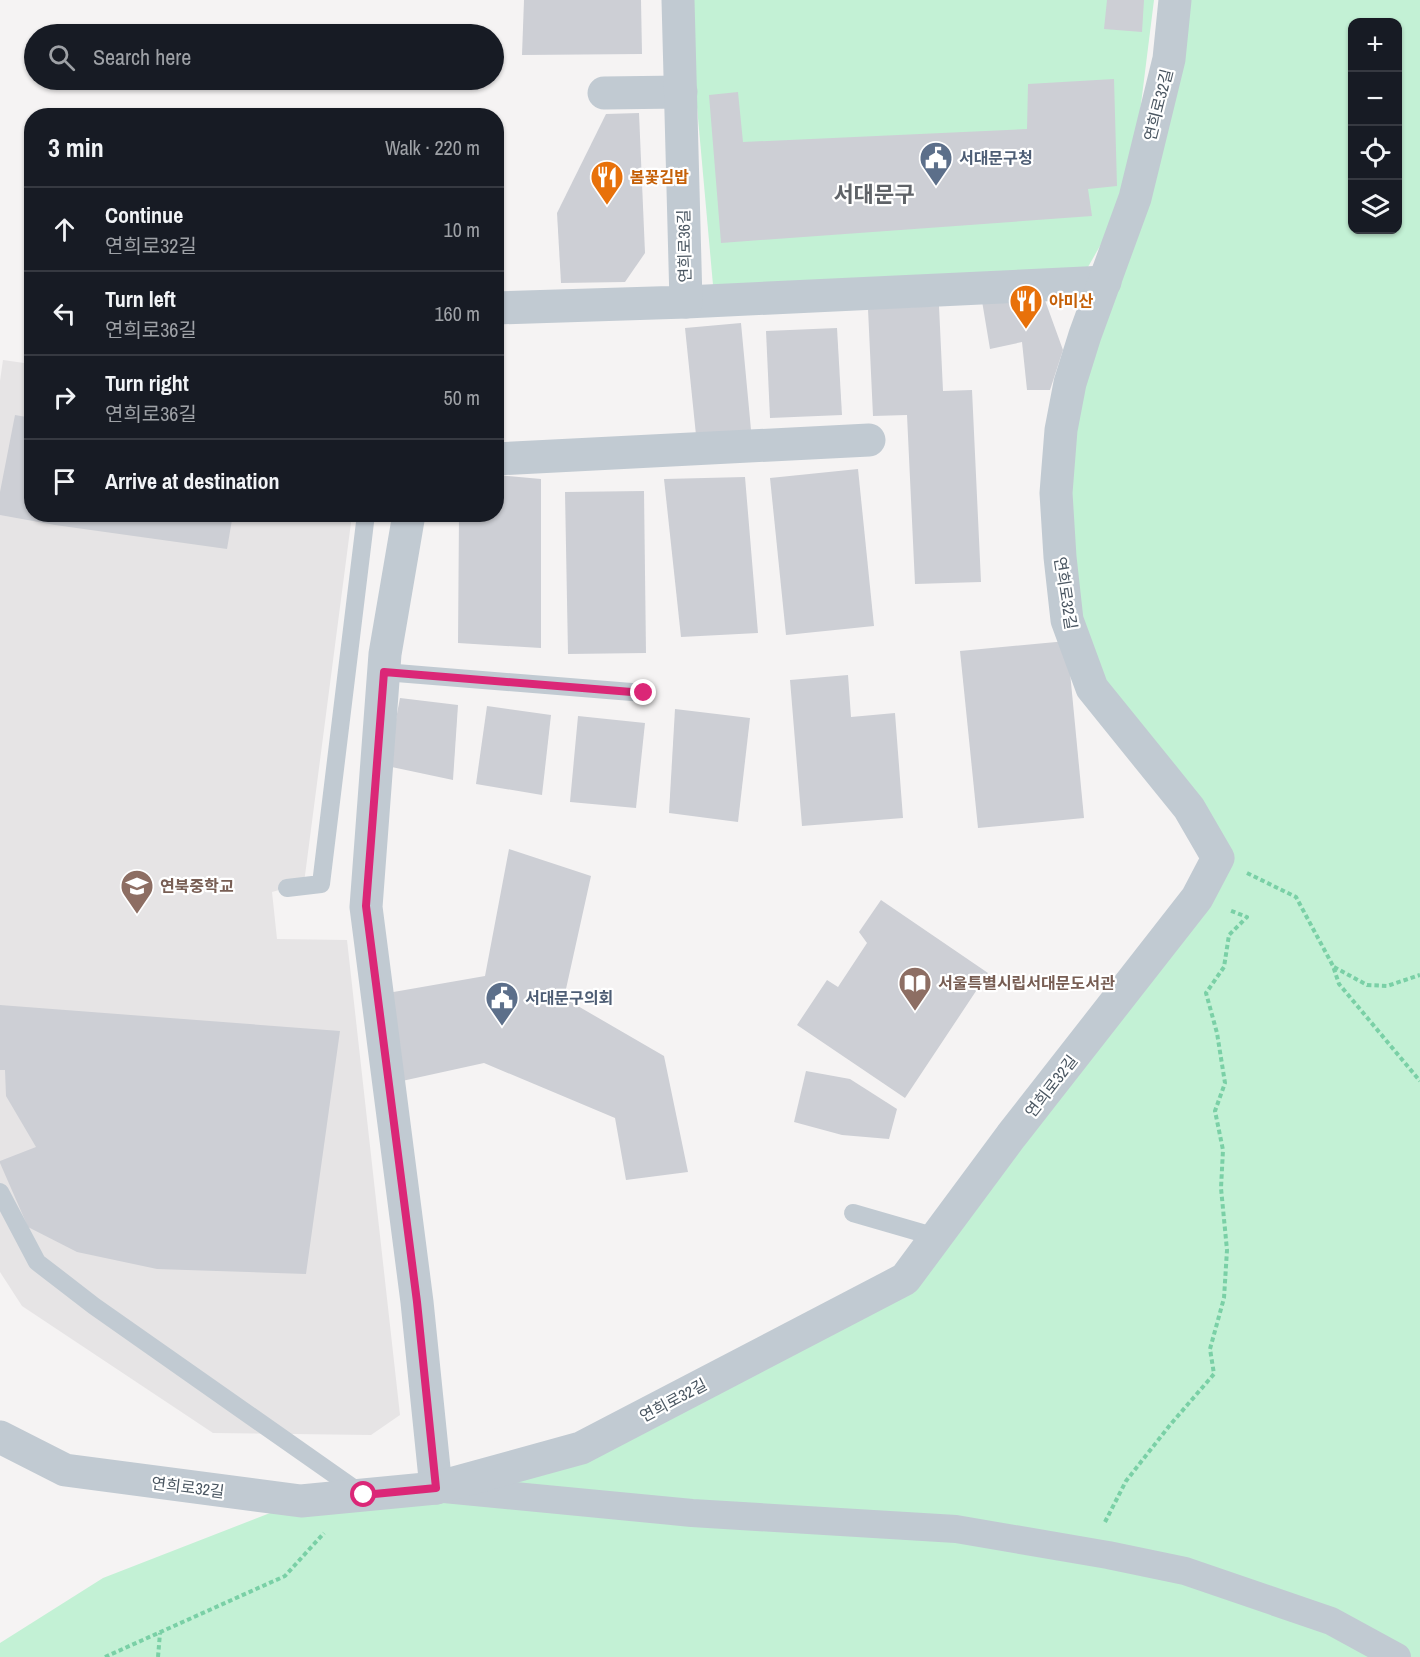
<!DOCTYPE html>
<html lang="en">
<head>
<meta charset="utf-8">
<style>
	:root { --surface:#171b24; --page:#242831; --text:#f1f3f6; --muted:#9ea1a6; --line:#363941 }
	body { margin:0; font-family:"Archivo Narrow","Noto Sans KR",sans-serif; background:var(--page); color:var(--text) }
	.controls { position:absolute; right:18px; top:18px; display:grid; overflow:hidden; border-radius:12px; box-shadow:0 2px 4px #0004 }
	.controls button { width:54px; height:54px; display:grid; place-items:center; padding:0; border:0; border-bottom:2px solid var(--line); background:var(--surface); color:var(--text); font:30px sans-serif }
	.stop { position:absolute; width:18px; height:18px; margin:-14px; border:4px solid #db2777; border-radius:50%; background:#fff }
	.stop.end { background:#db2777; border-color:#fff; box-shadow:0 2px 6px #0008 }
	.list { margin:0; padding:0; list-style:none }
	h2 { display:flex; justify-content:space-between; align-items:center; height:78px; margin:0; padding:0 24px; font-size:26px }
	h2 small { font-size:20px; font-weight:400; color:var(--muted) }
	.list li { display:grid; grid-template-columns:39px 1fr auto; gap:18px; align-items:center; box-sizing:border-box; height:84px; padding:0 24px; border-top:2px solid var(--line) }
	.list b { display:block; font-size:22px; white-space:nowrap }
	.list p { margin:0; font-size:20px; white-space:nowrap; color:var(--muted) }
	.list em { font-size:20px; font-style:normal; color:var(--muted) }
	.icon { flex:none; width:33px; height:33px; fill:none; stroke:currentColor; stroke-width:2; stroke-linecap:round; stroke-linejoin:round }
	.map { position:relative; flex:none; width:1420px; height:1657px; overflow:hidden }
	.search { position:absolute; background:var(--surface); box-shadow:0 2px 4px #0004; left:24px; top:24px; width:480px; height:66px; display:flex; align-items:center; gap:15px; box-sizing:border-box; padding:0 21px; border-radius:33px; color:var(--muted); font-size:22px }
	.panel { position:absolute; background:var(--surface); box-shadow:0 2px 4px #0004; left:24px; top:108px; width:480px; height:414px; border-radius:24px }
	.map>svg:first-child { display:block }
	.education { fill:#e6e4e5 }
	.green { fill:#c3f1d5; fill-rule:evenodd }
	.building { fill:#cdcfd5 }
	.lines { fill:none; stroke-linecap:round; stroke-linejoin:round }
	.path { stroke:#7ad0a6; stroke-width:4; stroke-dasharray:4.5 3; stroke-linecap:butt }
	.service { stroke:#c1cad2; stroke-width:18 }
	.pedestrian { stroke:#c1cad2; stroke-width:28 }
	.minor { stroke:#c1cad2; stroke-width:33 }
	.route { stroke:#db2777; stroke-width:8 }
	.labels { text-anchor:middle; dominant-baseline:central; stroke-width:4.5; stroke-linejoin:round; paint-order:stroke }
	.street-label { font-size:16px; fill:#4a5661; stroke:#fff }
	.service-label { font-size:16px; font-weight:bold; fill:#4e5e75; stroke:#fff; text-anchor:start }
	.food-label { font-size:16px; font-weight:bold; fill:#c56008; stroke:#fff; text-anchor:start }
	.education-label { font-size:16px; font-weight:bold; fill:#785e54; stroke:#fff; text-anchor:start }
	.district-label { font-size:22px; font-weight:bold; fill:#5f6368; stroke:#fff }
</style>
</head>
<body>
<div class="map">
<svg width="1420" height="1657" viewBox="0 0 1420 1657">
	<rect width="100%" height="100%" fill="#f5f3f3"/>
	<path class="education" d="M3 360 31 364 32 514 352 515 304 883 272 892 277 939 347 940 400 1415 371 1435 213 1433 22 1306 0 1272V381Z"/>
	<g class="green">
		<path d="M692 0H1154L1138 128 1125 202 1084 274 713 285 697 107Z"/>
		<path d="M1175 0H1420V1657H0V1643L103 1578 301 1501 581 1448 905 1279 1218 859 1092 688 1056 493ZM1352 22H1398V230H1352Z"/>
	</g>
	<g class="building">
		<path d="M524 0H641L642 54 522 55Z"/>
		<path d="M1107 0H1144L1142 32 1104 29Z"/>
		<path d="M1114 79 1117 186 1088 189 1092 216 721 243 709 95 738 92 743 142 1027 129 1028 84Z"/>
		<path d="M639 113 645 253 625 282 561 283 557 213 606 114Z"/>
		<path d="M1042 292 1063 350 1050 390H1027L1022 342 990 349 981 295Z"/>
		<path d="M939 306 943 391 972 390 981 582 915 584 907 415 873 416 868 309Z"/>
		<path d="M741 323 751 430 696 435 685 328Z"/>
		<path d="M837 328 842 415 770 418 766 331Z"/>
		<path d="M15 415 32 418V514H233L227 549 55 525 0 515V492Z"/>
		<path d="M858 469 874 626 786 635 770 478Z"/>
		<path d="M496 475 541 479V648L458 643 459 514H496Z"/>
		<path d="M745 477 758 633 681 637 664 479Z"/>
		<path d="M644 491 646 653 568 654 565 492Z"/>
		<path d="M1067 641 1084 818 978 828 960 651Z"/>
		<path d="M848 675 851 717 895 713 903 818 802 826 790 680Z"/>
		<path d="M400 698 458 705 453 780 387 766Z"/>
		<path d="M487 706 551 715 542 795 476 784Z"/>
		<path d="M675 709 750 718 738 822 669 813Z"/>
		<path d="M578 716 645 723 636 808 570 802Z"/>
		<path d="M509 849 591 876 564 998 664 1056 688 1172 626 1180 615 1118 484 1063 402 1081 382 994 485 976Z"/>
		<path d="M881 900 988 973 905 1098 797 1025 827 980 838 987 867 943 859 932Z"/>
		<path d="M0 1005 340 1031 306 1274 157 1269 77 1252 28 1227 0 1163V1161L36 1147 6 1096 5 1070H0Z"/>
		<path d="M806 1071 850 1079 897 1109 889 1139 842 1135 794 1122Z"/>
	</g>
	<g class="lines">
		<g class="path">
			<path d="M1247 873 1296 897 1333 966 1339 984 1420 1081"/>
			<path d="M1334 967 1367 985 1387 986 1420 975"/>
			<path d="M1105 1522 1126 1481 1170 1425 1214 1374 1210 1349 1224 1298 1227 1250 1221 1188 1223 1150 1215 1111 1225 1083 1217 1033 1206 993 1224 967 1229 935 1247 917 1229 910"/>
			<path d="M105 1657 285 1576 324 1533"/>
			<path d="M158 1657 160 1633"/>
		</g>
		<g class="service">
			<path d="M384 672 644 693"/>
			<path d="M287 888 321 884 366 514"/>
			<path d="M0 1192 37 1262 94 1306 362 1494"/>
			<path d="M853 1213 936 1237"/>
		</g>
		<path class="pedestrian" d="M444 1489 692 1513 956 1529 1108 1555 1185 1571 1331 1621 1397 1657"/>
		<g class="minor">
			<path d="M604 93 681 92"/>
			<path d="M686 302 1105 282"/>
			<path d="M496 308 686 302 678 0"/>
			<path d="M496 459 869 440"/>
			<path d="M409 514 385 654 366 907 417 1302 436 1488"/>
			<path d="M0 1437 65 1470 301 1501 436 1488 581 1448 905 1279 1011 1136 1197 898 1218 858 1189 808 1092 688 1067 620 1060 557 1056 493 1061 430 1070 383 1085 335 1135 198 1169 59 1175 0"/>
		</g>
	</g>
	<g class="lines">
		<path class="route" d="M364 1495 436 1488 417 1302 366 906 384 672 644 693"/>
	</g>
	<defs>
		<g id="civic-pin" transform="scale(1.725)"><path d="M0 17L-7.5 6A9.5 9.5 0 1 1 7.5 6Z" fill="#5c6f8a" stroke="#fff"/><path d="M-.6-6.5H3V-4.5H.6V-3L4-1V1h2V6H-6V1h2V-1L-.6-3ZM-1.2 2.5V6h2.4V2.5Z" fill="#fff"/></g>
		<g id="restaurant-pin" transform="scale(1.725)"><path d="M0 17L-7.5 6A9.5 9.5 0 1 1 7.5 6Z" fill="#e8710a" stroke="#fff"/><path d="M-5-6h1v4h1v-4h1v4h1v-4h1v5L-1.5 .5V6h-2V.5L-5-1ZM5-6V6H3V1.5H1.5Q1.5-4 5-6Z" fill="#fff"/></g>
		<g id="school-pin" transform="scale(1.725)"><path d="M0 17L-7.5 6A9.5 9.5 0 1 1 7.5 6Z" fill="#8d6e63" stroke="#fff"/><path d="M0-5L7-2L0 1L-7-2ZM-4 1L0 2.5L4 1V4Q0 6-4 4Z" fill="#fff"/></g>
		<g id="library-pin" transform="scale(1.725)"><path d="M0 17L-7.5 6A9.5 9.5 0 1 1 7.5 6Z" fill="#8d6e63" stroke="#fff"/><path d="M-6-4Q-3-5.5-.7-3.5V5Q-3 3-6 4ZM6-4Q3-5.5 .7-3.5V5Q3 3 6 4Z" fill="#fff"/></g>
	</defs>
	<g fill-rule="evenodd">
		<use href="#civic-pin" x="936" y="158"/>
		<use href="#restaurant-pin" x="607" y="177"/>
		<use href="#restaurant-pin" x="1026" y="301"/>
		<use href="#school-pin" x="137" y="886"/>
		<use href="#library-pin" x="915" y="983"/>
		<use href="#civic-pin" x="502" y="998"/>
	</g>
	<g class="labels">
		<g class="street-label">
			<text transform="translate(1158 105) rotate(-76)">연희로32길</text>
			<text transform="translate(684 246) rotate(-91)">연희로36길</text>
			<text transform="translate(1066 593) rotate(81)">연희로32길</text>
			<text transform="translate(1051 1086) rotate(-52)">연희로32길</text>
			<text transform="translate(673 1400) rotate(-28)">연희로32길</text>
			<text transform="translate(188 1487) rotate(7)">연희로32길</text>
		</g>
		<g class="service-label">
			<text x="959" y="158">서대문구청</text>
			<text x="525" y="998">서대문구의회</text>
		</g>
		<g class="food-label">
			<text x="630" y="177">봄꽃김밥</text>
			<text x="1049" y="301">아미산</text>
		</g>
		<g class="education-label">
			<text x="160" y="886">연북중학교</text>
			<text x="938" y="983">서울특별시립서대문도서관</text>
		</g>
		<g class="district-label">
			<text x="874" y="194">서대문구</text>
		</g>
	</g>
</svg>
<div class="controls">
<button>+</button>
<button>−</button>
<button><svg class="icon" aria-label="locate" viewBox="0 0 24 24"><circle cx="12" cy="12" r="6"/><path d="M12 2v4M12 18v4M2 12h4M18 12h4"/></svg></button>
<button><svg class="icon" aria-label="layers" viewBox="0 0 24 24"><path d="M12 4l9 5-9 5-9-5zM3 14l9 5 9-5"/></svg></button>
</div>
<div class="stop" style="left:364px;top:1495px"></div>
<div class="stop end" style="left:644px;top:693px"></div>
<div class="search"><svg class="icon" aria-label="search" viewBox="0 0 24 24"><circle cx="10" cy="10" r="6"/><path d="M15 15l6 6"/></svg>Search here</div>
<section class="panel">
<h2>3 min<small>Walk · 220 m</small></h2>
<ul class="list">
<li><svg class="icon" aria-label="ahead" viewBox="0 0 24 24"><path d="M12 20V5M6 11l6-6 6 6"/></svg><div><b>Continue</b><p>연희로32길</p></div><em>10 m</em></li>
<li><svg class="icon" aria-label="left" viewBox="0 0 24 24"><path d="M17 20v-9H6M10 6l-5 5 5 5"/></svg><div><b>Turn left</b><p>연희로36길</p></div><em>160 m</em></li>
<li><svg class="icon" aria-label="right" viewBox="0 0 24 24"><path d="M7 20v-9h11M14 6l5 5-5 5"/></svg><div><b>Turn right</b><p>연희로36길</p></div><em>50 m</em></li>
<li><svg class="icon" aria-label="arrive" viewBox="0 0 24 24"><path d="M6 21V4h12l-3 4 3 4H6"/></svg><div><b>Arrive at destination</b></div></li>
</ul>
</section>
</div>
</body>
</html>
